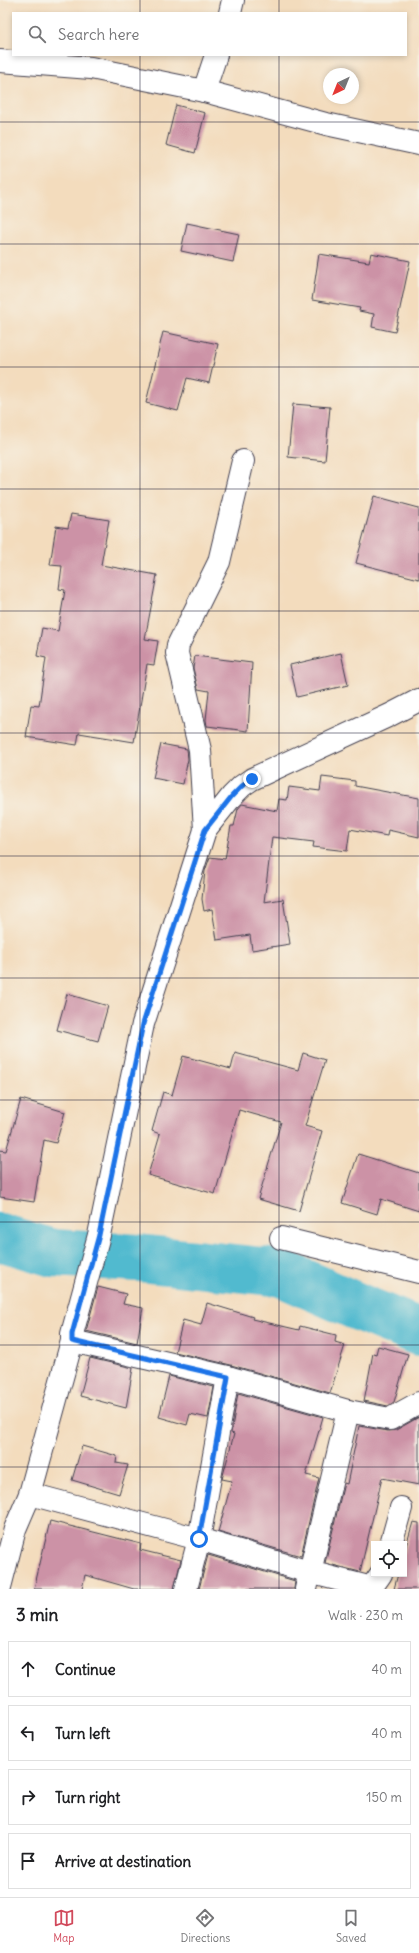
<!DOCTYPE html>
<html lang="en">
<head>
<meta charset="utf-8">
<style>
	:root { --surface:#fff; --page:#f2f2f2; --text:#202124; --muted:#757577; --line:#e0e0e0; --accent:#d1495b }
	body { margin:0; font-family:Delius,sans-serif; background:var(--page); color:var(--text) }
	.controls { position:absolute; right:12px; bottom:12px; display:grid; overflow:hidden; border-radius:0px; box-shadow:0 2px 6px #0003 }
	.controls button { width:36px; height:36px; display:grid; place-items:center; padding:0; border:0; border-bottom:1px solid var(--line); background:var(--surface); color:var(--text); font:20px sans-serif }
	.compass { position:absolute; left:323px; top:68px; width:36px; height:36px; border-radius:50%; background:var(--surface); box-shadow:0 2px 6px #0003; rotate:223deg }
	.stop { position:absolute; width:12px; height:12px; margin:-9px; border:3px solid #1a73e8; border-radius:50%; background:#fff }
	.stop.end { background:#1a73e8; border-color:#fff; box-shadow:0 1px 4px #0008 }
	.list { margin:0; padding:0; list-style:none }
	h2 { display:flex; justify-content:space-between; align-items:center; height:52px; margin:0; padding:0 16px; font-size:17px }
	h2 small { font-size:13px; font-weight:400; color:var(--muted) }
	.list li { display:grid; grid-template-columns:26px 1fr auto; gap:12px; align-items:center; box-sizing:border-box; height:56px; margin:0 8px 8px; padding:0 8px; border:1px solid var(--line); border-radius:0px }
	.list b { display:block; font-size:15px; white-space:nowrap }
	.list em { font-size:13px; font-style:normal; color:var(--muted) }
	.icon { flex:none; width:22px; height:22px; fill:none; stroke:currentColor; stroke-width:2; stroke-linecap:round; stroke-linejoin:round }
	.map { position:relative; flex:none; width:419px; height:1589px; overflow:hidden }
	.search { position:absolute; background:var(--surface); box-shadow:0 2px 6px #0003; left:12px; right:12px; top:12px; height:44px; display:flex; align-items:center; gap:10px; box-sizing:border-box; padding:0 14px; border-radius:0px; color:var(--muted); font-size:15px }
	.sheet { height:308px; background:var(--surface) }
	nav { display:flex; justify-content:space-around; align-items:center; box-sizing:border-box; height:56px; border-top:1px solid var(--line); background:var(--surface); font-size:11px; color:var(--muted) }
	nav a { display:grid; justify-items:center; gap:2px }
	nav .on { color:var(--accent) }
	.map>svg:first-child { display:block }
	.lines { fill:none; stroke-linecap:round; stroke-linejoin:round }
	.river { stroke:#51bacf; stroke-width:48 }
	.building { fill:#cc92a6 }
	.street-casing { stroke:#413e4e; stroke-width:24 }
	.street { stroke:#fff; stroke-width:22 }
	.route { stroke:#1a73e8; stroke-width:5 }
	.grid { fill:none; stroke:#22223b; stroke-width:1; stroke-opacity:0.55 }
</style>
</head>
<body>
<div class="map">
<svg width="419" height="1589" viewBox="0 0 419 1589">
	<rect width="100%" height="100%" fill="#f7f3e8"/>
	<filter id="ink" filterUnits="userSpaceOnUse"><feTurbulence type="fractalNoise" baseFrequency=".025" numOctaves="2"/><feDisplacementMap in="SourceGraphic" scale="8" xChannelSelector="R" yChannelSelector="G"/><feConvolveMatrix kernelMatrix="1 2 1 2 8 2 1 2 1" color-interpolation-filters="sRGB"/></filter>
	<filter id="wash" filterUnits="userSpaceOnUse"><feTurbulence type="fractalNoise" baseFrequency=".012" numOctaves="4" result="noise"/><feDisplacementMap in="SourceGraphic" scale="16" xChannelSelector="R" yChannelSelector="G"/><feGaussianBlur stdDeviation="0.9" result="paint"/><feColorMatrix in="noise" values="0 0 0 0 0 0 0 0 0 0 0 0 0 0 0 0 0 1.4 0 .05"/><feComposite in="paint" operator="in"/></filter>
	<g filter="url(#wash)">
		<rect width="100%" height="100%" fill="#f3dcbd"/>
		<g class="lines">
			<path class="river" d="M0 1237 53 1253 138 1258 282 1273 356 1306 419 1332"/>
		</g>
		<g id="blocks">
			<g class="building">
				<path d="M176 105 205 113 195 153 166 145Z"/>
				<path d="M187 223 239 234 233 262 181 251Z"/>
				<path d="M371 253 410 261 395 332 372 327 374 314 359 311 360 308 312 300 319 254 369 262Z"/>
				<path d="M163 332 218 344 209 383 187 378 178 411 146 403Z"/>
				<path d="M293 404 330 407 325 461 288 457Z"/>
				<path d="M374 496 419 508V579L356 563Z"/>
				<path d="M71 514 109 520 101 565 157 575 145 639 158 641 154 665 147 664 134 742 79 733 77 745 26 737 31 705 39 706 46 658 37 656 42 628 58 631 65 590 59 589 62 566 50 565 56 526 68 528Z"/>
				<path d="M341 653 348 685 297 697 290 665Z"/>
				<path d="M195 656 252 663 248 731 207 726 206 720 209 691 198 689 193 668Z"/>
				<path d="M161 744 187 749 188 759 183 784 153 778Z"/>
				<path d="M322 777 355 781V786L419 798V837L388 830 387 836 350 829 347 851 313 847 314 842 272 837 264 902 283 899 290 944 252 950 250 935 217 940 212 909 204 911 202 899 205 871 210 857 225 859 231 826H234L238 809 242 804 277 811 279 799 287 800 289 787 320 791Z"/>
				<path d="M67 994 108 1006 98 1041 57 1030Z"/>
				<path d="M235 1053 298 1070 303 1053 325 1060 305 1126 322 1131 299 1211 258 1199 281 1122 239 1110 215 1194 148 1175 160 1134 152 1131 163 1092 172 1095 183 1056 231 1069Z"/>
				<path d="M21 1099 65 1112 56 1143 44 1140 34 1202 0 1197V1150L6 1151Z"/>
				<path d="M358 1154 419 1173V1211L381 1199 377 1214 342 1203Z"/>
				<path d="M98 1287 126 1294 123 1304 143 1308 137 1343 86 1331Z"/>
				<path d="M207 1303 253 1317 252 1319 299 1330 300 1326 336 1335 335 1342 345 1345 330 1393 231 1365 175 1352 183 1320 201 1325Z"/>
				<path d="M378 1346 408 1354 394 1402 388 1406 364 1401 373 1353 376 1354Z"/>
				<path d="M90 1358 133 1368 126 1408 80 1396Z"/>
				<path d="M169 1376 214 1387 208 1418 190 1414 187 1425 159 1417Z"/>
				<path d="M238 1393 323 1417 306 1475 319 1478 301 1556 218 1532 232 1481 222 1479 234 1434 231 1433Z"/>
				<path d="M419 1417V1485L382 1478 360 1572 325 1563 344 1483 347 1484 359 1426 388 1431 396 1430Z"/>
				<path d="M82 1446 117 1456 116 1463 128 1465 119 1494 72 1480Z"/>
				<path d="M50 1521 141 1544 140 1550 181 1560 174 1589H134L85 1575 82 1589H34Z"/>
				<path d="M413 1522 419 1523V1589H394L398 1574H404V1553Z"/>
				<path d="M208 1555 295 1581 294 1589H199Z"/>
			</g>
		</g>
	</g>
	<g filter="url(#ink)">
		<use href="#blocks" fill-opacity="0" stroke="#413e4e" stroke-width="1"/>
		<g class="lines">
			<g class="street-casing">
				<g id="street">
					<path d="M230 13 233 0"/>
					<path d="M0 61 91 68 204 91 326 124 419 144"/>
					<path d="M204 91 216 55"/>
					<path d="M205 830 200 750 177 653 178 645 219 562 243 461"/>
					<path d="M281 1238 419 1272"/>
					<path d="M72 1341 228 1377"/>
					<path d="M348 1411 390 1419 419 1403"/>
					<path d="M30 1494 199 1539 309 1572 368 1587 374 1584 381 1574"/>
					<path d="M391 1544 401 1508"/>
					<path d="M0 1587 15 1529 30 1494 72 1341V1334L99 1235 143 1024 205 830 232 796 242 786 252 779 390 715 419 700"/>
					<path d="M186 1589 199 1539 228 1377 348 1411 306 1589"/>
				</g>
			</g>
			<use href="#street" class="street"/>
		</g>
	</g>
	<g class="lines" filter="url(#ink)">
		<path class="route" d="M199 1539 228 1377 72 1341V1334L99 1235 143 1024 205 830 232 796 242 786 252 779"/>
	</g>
	<path class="grid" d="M140 0V13M279 0V13M140 55V1589M279 55V1589M0 122H419M0 244H419M0 367H419M0 489H419M0 611H419M0 733H419M0 856H419M0 978H419M0 1100H419M0 1222H419M0 1345H419M0 1467H419"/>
</svg>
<div class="controls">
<button><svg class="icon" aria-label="locate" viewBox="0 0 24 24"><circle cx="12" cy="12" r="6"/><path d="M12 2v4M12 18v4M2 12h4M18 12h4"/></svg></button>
</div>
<svg class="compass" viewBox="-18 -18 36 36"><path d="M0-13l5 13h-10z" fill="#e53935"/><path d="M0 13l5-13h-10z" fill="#757577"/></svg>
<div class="stop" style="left:199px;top:1539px"></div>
<div class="stop end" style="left:252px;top:779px"></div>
<div class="search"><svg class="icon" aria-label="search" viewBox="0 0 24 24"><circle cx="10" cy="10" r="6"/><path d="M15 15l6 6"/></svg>Search here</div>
</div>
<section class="sheet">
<h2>3 min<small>Walk · 230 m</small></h2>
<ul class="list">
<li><svg class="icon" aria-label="ahead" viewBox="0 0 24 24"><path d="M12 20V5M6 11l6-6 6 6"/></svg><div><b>Continue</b></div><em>40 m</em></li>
<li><svg class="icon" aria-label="left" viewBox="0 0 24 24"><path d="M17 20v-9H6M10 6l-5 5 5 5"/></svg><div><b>Turn left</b></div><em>40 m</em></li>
<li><svg class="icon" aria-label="right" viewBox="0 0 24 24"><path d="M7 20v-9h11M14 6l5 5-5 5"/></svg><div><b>Turn right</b></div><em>150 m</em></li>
<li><svg class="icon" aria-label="arrive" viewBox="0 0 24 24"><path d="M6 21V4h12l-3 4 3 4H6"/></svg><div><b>Arrive at destination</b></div></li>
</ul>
</section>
<nav>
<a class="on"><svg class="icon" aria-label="map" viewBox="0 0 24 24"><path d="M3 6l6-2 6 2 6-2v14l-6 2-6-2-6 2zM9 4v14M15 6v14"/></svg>Map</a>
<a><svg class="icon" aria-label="directions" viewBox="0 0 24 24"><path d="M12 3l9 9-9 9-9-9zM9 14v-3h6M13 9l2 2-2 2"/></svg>Directions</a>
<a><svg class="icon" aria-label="saved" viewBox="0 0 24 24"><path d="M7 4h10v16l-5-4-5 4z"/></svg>Saved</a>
</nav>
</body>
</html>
